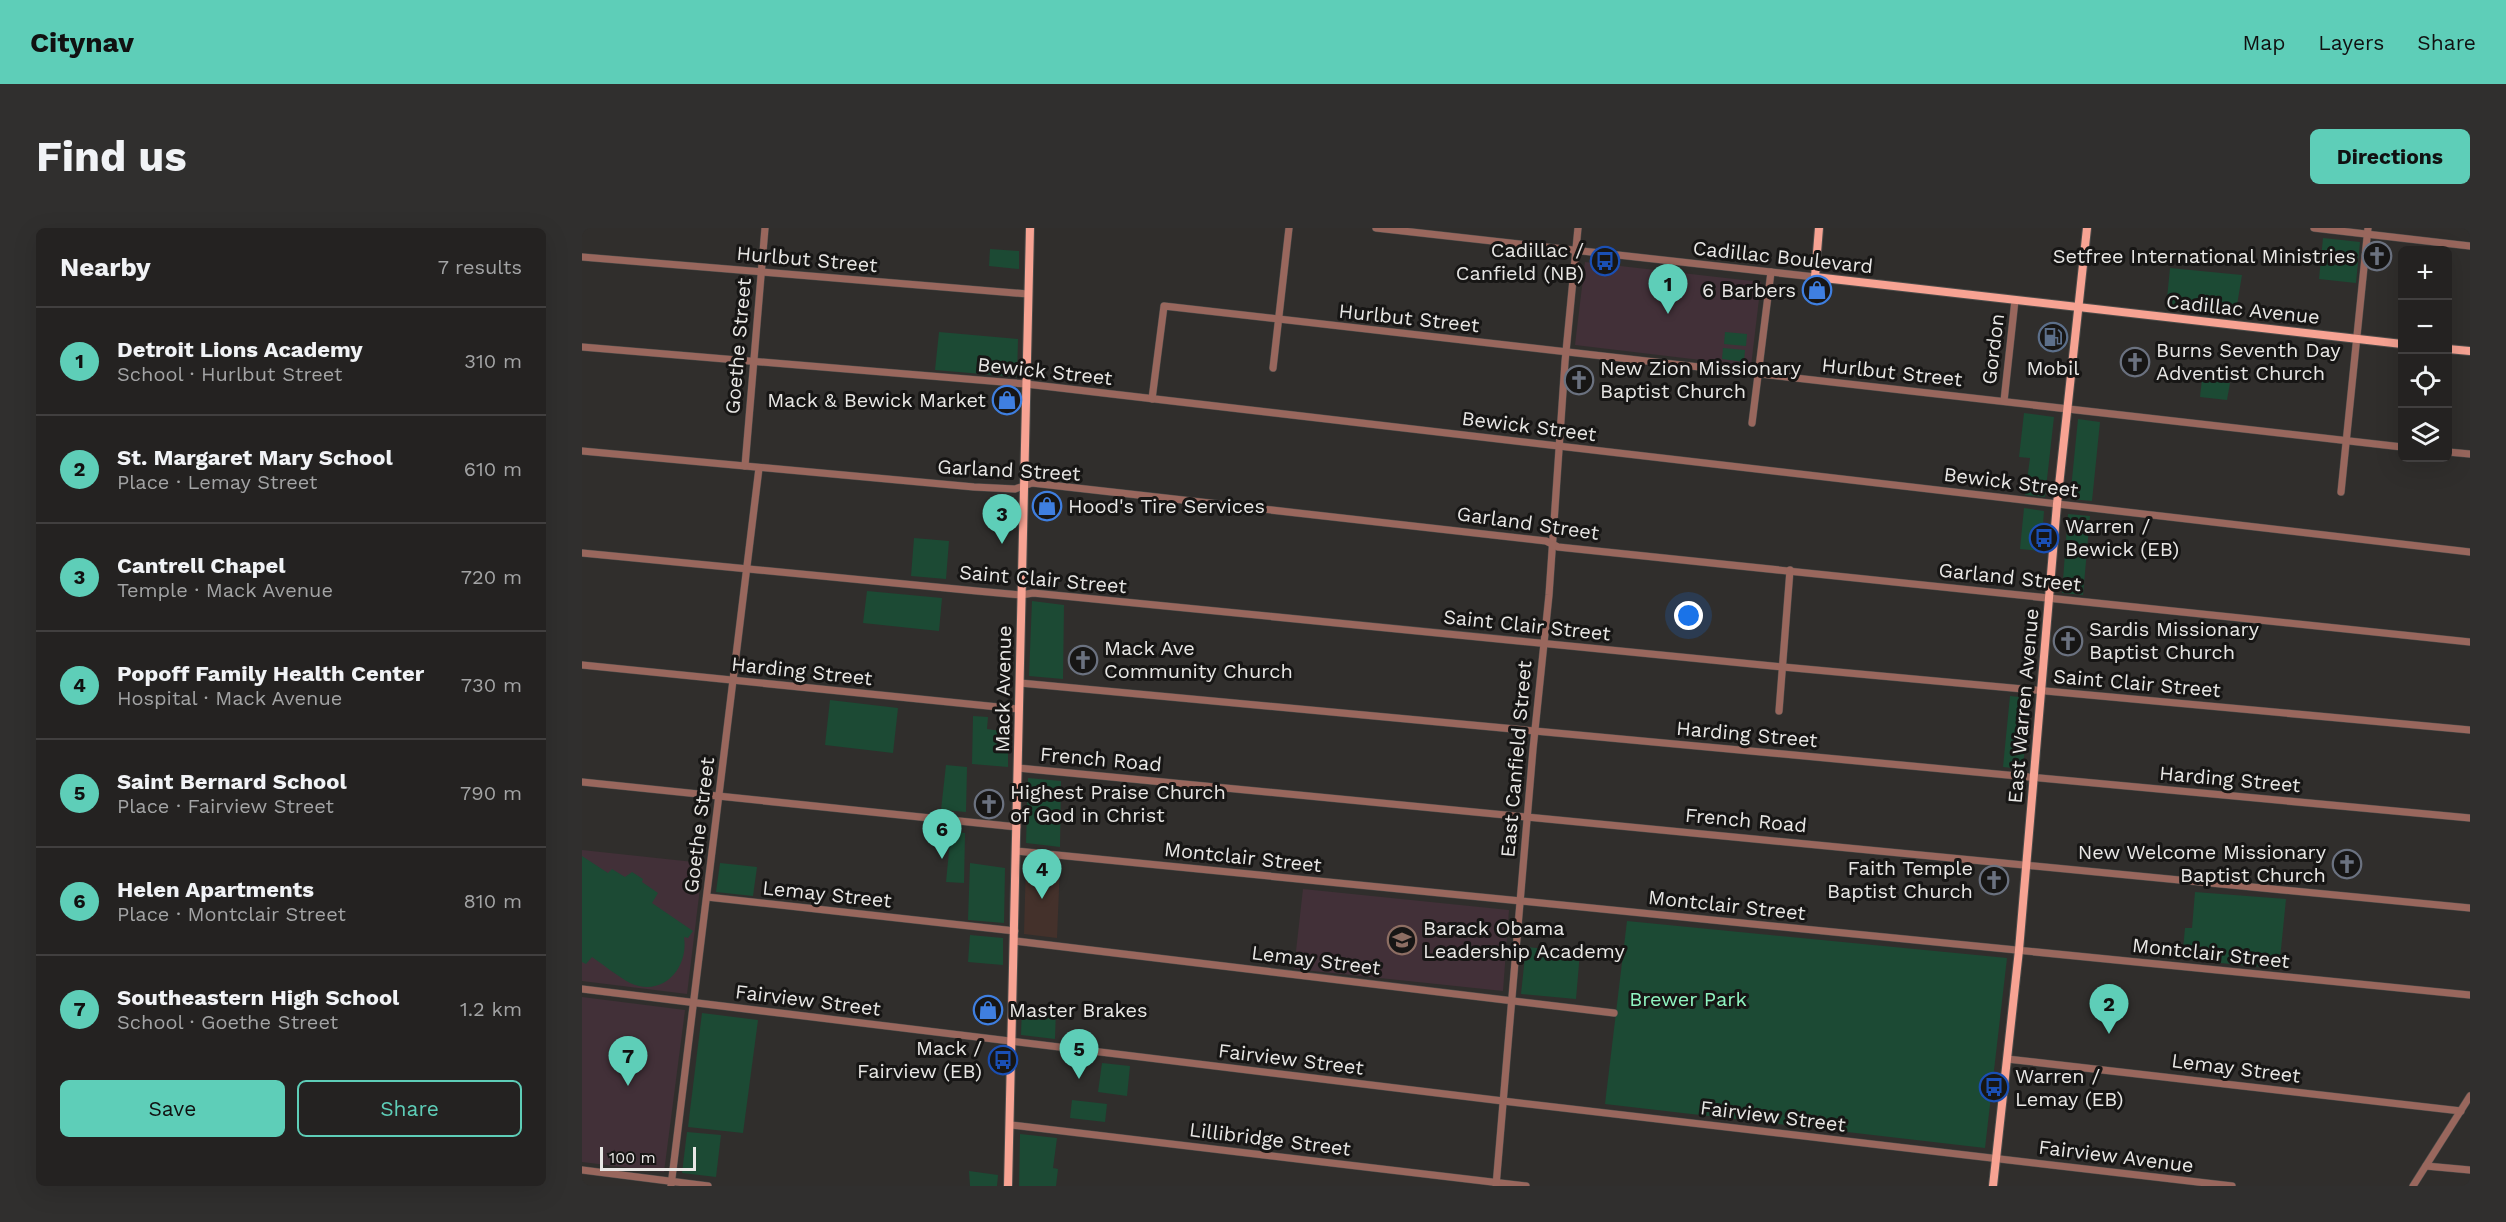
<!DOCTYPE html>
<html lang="en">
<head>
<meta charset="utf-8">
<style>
	:root { --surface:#242221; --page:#302f2e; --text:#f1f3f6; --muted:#a3a4a5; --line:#413f3f; --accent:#5eceb8 }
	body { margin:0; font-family:"Work Sans",sans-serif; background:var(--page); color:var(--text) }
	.controls { position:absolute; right:18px; top:18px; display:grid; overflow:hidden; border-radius:9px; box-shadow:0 6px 24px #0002 }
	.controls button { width:54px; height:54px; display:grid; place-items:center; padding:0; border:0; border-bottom:2px solid var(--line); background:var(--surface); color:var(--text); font:30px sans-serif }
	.scale { position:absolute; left:18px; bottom:15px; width:96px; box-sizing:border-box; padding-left:6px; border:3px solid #e8e7e5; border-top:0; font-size:16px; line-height:21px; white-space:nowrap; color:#e8e7e5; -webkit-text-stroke:4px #171615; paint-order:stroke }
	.you { position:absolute; left:1107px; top:388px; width:21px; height:21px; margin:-15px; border:4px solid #fff; border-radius:50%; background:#1a73e8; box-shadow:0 0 0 9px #1a73e833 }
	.badge { display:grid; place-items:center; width:39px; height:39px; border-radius:50%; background:var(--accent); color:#111; font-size:20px; font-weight:700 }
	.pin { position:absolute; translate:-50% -50px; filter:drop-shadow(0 2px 3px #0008) }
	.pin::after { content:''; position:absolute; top:32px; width:21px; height:18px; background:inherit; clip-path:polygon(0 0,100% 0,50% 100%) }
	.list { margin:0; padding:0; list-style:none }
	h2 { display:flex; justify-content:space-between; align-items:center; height:78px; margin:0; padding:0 24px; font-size:26px }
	h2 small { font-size:20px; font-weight:400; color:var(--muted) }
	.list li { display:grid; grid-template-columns:39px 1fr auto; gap:18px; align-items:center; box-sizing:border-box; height:108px; padding:0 24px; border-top:2px solid var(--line) }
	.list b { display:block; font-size:22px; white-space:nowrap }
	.list p { margin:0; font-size:20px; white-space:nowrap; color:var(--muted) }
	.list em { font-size:20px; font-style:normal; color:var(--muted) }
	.actions { display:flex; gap:12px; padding:18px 24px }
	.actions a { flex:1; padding:14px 0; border:2px solid var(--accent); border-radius:9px; text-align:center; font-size:21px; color:var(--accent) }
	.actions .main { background:var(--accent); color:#111 }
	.icon { flex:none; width:33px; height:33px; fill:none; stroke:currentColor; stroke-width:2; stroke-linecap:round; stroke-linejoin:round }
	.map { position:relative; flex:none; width:1888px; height:958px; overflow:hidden; border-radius:9px }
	header { display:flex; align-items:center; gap:36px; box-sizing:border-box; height:84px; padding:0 30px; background:var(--accent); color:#111 }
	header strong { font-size:28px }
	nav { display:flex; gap:33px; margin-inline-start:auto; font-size:21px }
	.intro { display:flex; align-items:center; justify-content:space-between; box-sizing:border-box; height:144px; padding:0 36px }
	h1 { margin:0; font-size:42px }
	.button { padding:15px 27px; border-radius:9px; background:var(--accent); color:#111; font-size:21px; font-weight:700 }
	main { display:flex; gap:36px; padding:0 36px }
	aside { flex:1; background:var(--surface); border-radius:9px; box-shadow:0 6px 24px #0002 }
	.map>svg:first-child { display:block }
	.education { fill:#423038 }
	.medical { fill:#44312b }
	.green { fill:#1c4a34 }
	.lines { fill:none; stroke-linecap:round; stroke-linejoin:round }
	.minor-casing { stroke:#4d4c4a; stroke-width:8 }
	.major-casing { stroke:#4d4c4a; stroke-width:10 }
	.minor { stroke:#99675d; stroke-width:7 }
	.major { stroke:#f7a393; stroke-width:8 }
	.labels { text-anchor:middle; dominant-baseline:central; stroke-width:6; stroke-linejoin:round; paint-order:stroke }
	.poi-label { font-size:20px; fill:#e8e7e5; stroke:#171615; text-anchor:start }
	.street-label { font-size:20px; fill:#e8e7e5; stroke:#171615 }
	.park-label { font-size:20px; fill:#90f5c1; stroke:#171615 }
</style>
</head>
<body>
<header>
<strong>Citynav</strong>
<nav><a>Map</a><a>Layers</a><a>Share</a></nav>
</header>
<div class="intro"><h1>Find us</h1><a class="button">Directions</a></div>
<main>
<aside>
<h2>Nearby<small>7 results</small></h2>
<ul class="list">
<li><span class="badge">1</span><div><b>Detroit Lions Academy</b><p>School · Hurlbut Street</p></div><em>310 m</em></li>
<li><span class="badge">2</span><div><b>St. Margaret Mary School</b><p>Place · Lemay Street</p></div><em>610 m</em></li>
<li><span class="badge">3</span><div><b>Cantrell Chapel</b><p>Temple · Mack Avenue</p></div><em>720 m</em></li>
<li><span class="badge">4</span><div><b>Popoff Family Health Center</b><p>Hospital · Mack Avenue</p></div><em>730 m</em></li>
<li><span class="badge">5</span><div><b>Saint Bernard School</b><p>Place · Fairview Street</p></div><em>790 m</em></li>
<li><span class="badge">6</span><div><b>Helen Apartments</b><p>Place · Montclair Street</p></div><em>810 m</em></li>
<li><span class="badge">7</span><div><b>Southeastern High School</b><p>School · Goethe Street</p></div><em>1.2 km</em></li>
</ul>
<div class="actions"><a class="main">Save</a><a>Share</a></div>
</aside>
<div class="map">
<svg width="1888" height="958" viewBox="0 0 1888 958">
	<rect width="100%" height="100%" fill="#302e2c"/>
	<g class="education">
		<path d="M1003 34 1179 54 1169 138 993 117Z"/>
		<path d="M0 622 121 635 105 766 0 753Z"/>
		<path d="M721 661 927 682 921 763 712 741Z"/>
		<path d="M0 769 103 782 82 944 0 934Z"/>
	</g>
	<path class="medical" d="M444 634 478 636 475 710 442 706Z"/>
	<g class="green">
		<path d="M1741 10 1778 14 1774 55 1737 51Z"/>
		<path d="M408 21 437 23V41L407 38Z"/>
		<path d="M1588 40 1660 47 1653 89 1584 81Z"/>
		<path d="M357 104 436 111 435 149 353 142Z"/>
		<path d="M1143 104 1165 106 1164 118 1142 116Z"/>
		<path d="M1141 120 1163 122 1162 134 1140 131Z"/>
		<path d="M1620 151 1648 155 1645 172 1618 169Z"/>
		<path d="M1442 185 1472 189 1463 269 1443 267 1448 230 1437 229Z"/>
		<path d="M1496 191 1518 194 1510 273 1488 271Z"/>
		<path d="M1442 280 1462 283 1459 323 1438 321Z"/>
		<path d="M1486 286 1508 288 1501 367 1480 365Z"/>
		<path d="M332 310 367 313 364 351 329 348Z"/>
		<path d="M285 363 360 370 357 403 281 395Z"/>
		<path d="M450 373 482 377 481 451 447 448Z"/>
		<path d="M1428 468 1447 470 1441 541 1421 539Z"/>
		<path d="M248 472 316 480 311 525 243 517Z"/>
		<path d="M391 488 406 489 405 501 426 504V539L390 536Z"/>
		<path d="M364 537 385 539 384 584 359 582Z"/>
		<path d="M446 550 479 553 478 619 444 615Z"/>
		<path d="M369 603 383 605 382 655 364 654Z"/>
		<path d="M0 628 26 645 30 641 43 649 50 644 61 651 60 654 76 665 70 675 111 703 106 710 102 709C107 740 81 770 48 755 35 748 22 737 10 729L4 736 0 734Z"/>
		<path d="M138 635 175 639 171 668 134 664Z"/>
		<path d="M388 635 423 640 422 695 386 692Z"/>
		<path d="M1613 664 1704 671 1697 741 1600 731 1603 700H1610Z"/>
		<path d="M1045 693 1425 730 1403 920 1023 876Z"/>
		<path d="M388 707 421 710V737L386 734Z"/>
		<path d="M944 719 998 724 994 771 939 766Z"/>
		<path d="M440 778 474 780 473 811 439 807Z"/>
		<path d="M120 785 176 792 161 905 106 899Z"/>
		<path d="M520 835 548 838 545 868 516 864Z"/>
		<path d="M490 872 525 876 523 894 488 890Z"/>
		<path d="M105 904 139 907 134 949 100 945Z"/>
		<path d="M438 906 475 910 471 940 476 941 474 958H437Z"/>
		<path d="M387 943 416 947 415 958H388Z"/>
	</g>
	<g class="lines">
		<g class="minor-casing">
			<g id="minor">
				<path d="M794 0 1233 49"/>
				<path d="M1732 0 1888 18"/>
				<path d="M0 29 446 66"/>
				<path d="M0 119 444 156 1888 324"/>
				<path d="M691 140 707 0"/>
				<path d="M570 171 582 78 1820 219"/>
				<path d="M1422 173 1433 72"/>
				<path d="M1170 195 1189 44"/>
				<path d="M0 223 392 259 433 261 450 255 964 313 976 319 1888 414"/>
				<path d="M1866 224 1888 226"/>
				<path d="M163 238 183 0"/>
				<path d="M1759 264 1786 0"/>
				<path d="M0 325 395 363 439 367 451 365 1201 439 1888 502"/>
				<path d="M0 437 437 481"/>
				<path d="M438 455 1888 590"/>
				<path d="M1197 483 1208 342"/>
				<path d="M436 540 1888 680"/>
				<path d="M0 554 435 599"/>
				<path d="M434 623 1888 767"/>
				<path d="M125 669 433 703"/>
				<path d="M433 713 1032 785"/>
				<path d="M0 761 921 873 1650 958"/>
				<path d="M1425 831 1879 883"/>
				<path d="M429 897 944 958"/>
				<path d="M1844 938 1888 942"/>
				<path d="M0 942 126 958"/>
				<path d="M89 958 177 240"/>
				<path d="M914 958 951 521 967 367 983 134 996 0"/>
				<path d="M1831 958 1888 868"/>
			</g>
		</g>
		<g class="major-casing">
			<g id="major">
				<path d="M1237 0 1233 49 1820 116"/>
				<path d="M1866 121 1888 123"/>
				<path d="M426 958 448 0"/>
				<path d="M1411 958 1437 722 1475 276 1505 0"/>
			</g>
		</g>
		<use href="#minor" class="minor"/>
		<use href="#major" class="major"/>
	</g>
	<defs>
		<g id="church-ring" transform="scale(1.5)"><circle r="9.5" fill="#171615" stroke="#6b7280" stroke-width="1.5"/><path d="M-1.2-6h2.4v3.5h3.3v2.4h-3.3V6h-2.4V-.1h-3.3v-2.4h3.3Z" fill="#6b7280"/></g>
		<g id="bus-ring" transform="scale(1.5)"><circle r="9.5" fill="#171615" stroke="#1a4fb4" stroke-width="1.5"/><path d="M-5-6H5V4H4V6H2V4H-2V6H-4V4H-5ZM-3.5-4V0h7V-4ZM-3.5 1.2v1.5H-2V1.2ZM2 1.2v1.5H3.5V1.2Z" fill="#1a4fb4"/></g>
		<g id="shop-ring" transform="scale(1.5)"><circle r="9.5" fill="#171615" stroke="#3f7fe0" stroke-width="1.5"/><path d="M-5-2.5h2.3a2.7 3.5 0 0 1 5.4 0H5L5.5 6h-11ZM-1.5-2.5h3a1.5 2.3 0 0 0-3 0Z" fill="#3f7fe0"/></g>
		<g id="fuel-ring" transform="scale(1.5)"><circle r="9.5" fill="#171615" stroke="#5c6f8a" stroke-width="1.5"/><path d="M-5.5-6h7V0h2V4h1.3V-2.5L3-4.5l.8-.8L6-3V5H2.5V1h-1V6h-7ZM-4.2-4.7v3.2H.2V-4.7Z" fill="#5c6f8a"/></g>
		<g id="school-ring" transform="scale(1.5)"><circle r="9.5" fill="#171615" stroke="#8d6e63" stroke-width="1.5"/><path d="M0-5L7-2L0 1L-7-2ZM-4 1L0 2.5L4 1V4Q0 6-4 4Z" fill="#8d6e63"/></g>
	</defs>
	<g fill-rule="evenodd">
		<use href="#church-ring" x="1795" y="28"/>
		<use href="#bus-ring" x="1023" y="33"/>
		<use href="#shop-ring" x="1235" y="62"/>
		<use href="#fuel-ring" x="1471" y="109"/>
		<use href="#church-ring" x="1553" y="134"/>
		<use href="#church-ring" x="997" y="152"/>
		<use href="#shop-ring" x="425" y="172"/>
		<use href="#shop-ring" x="465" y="278"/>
		<use href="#bus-ring" x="1462" y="310"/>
		<use href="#church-ring" x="1486" y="413"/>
		<use href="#church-ring" x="501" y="432"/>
		<use href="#church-ring" x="407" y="576"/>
		<use href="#church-ring" x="1765" y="636"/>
		<use href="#church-ring" x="1412" y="652"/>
		<use href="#school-ring" x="820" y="712"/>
		<use href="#shop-ring" x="406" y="782"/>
		<use href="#bus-ring" x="421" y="832"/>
		<use href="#bus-ring" x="1412" y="859"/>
	</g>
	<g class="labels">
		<g class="poi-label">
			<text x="1002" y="22" text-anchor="end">Cadillac /<tspan x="1002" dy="23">Canfield (NB)</tspan></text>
			<text x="1774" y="28" text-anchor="end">Setfree International Ministries</text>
			<text x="1214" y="62" text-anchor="end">6 Barbers</text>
			<text x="1574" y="122">Burns Seventh Day<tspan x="1574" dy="23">Adventist Church</tspan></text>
			<text x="1018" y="140">New Zion Missionary<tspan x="1018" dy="23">Baptist Church</tspan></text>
			<text x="1471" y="140" text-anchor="middle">Mobil</text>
			<text x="404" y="172" text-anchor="end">Mack &amp; Bewick Market</text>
			<text x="486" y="278">Hood's Tire Services</text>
			<text x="1483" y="298">Warren /<tspan x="1483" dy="23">Bewick (EB)</tspan></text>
			<text x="1507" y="401">Sardis Missionary<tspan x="1507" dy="23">Baptist Church</tspan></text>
			<text x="522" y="420">Mack Ave<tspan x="522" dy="23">Community Church</tspan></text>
			<text x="428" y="564">Highest Praise Church<tspan x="428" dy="23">of God in Christ</tspan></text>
			<text x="1744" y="624" text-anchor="end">New Welcome Missionary<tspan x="1744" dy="23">Baptist Church</tspan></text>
			<text x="1391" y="640" text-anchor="end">Faith Temple<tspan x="1391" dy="23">Baptist Church</tspan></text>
			<text x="841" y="700">Barack Obama<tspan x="841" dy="23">Leadership Academy</tspan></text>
			<text x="427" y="782">Master Brakes</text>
			<text x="400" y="820" text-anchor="end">Mack /<tspan x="400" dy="23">Fairview (EB)</tspan></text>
			<text x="1433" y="848">Warren /<tspan x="1433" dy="23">Lemay (EB)</tspan></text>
		</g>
		<g class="street-label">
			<text transform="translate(1201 29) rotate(6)">Cadillac Boulevard</text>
			<text transform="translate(225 31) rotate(5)">Hurlbut Street</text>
			<text transform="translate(1661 81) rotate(6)">Cadillac Avenue</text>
			<text transform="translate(827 90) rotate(6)">Hurlbut Street</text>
			<text transform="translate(156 118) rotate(-85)">Goethe Street</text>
			<text transform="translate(1411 121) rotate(-83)">Gordon</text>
			<text transform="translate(463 143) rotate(6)">Bewick Street</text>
			<text transform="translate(1310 144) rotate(6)">Hurlbut Street</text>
			<text transform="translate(947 198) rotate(7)">Bewick Street</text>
			<text transform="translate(427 242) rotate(3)">Garland Street</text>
			<text transform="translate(1429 254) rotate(7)">Bewick Street</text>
			<text transform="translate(946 295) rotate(8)">Garland Street</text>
			<text transform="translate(1428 349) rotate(6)">Garland Street</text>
			<text transform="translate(461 351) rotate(5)">Saint Clair Street</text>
			<text transform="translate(945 397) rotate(6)">Saint Clair Street</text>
			<text transform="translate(220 443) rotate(6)">Harding Street</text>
			<text transform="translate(1555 455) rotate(5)">Saint Clair Street</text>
			<text transform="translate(421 461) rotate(-89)">Mack Avenue</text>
			<text transform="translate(1441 478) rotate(-85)">East Warren Avenue</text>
			<text transform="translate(1165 506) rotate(5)">Harding Street</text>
			<text transform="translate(519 531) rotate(5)">French Road</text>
			<text transform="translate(934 531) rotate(-85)">East Canfield Street</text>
			<text transform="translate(1648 551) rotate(5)">Harding Street</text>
			<text transform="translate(1164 592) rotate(5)">French Road</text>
			<text transform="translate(117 597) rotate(-83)">Goethe Street</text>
			<text transform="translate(661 629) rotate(6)">Montclair Street</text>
			<text transform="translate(245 666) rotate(6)">Lemay Street</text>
			<text transform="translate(1145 677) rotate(6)">Montclair Street</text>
			<text transform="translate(1629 725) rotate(6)">Montclair Street</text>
			<text transform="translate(734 732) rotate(7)">Lemay Street</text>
			<text transform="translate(226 772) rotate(7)">Fairview Street</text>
			<text transform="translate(709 831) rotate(7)">Fairview Street</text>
			<text transform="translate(1654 840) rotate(7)">Lemay Street</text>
			<text transform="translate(1191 888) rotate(7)">Fairview Street</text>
			<text transform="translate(688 911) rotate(7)">Lillibridge Street</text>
			<text transform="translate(1534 928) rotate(7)">Fairview Avenue</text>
		</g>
		<g class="park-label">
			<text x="1106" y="771">Brewer Park</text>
		</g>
	</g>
</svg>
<div class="controls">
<button>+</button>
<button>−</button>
<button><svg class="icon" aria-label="locate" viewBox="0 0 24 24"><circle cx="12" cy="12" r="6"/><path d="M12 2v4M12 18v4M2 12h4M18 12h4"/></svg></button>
<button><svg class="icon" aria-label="layers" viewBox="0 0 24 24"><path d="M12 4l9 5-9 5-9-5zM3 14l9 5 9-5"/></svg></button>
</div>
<div class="scale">100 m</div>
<div class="you"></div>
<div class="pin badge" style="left:1086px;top:86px">1</div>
<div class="pin badge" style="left:1527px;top:806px">2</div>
<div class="pin badge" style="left:420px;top:316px">3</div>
<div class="pin badge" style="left:460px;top:671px">4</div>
<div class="pin badge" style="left:497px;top:851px">5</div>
<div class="pin badge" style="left:360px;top:631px">6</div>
<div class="pin badge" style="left:46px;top:858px">7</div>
</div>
</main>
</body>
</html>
